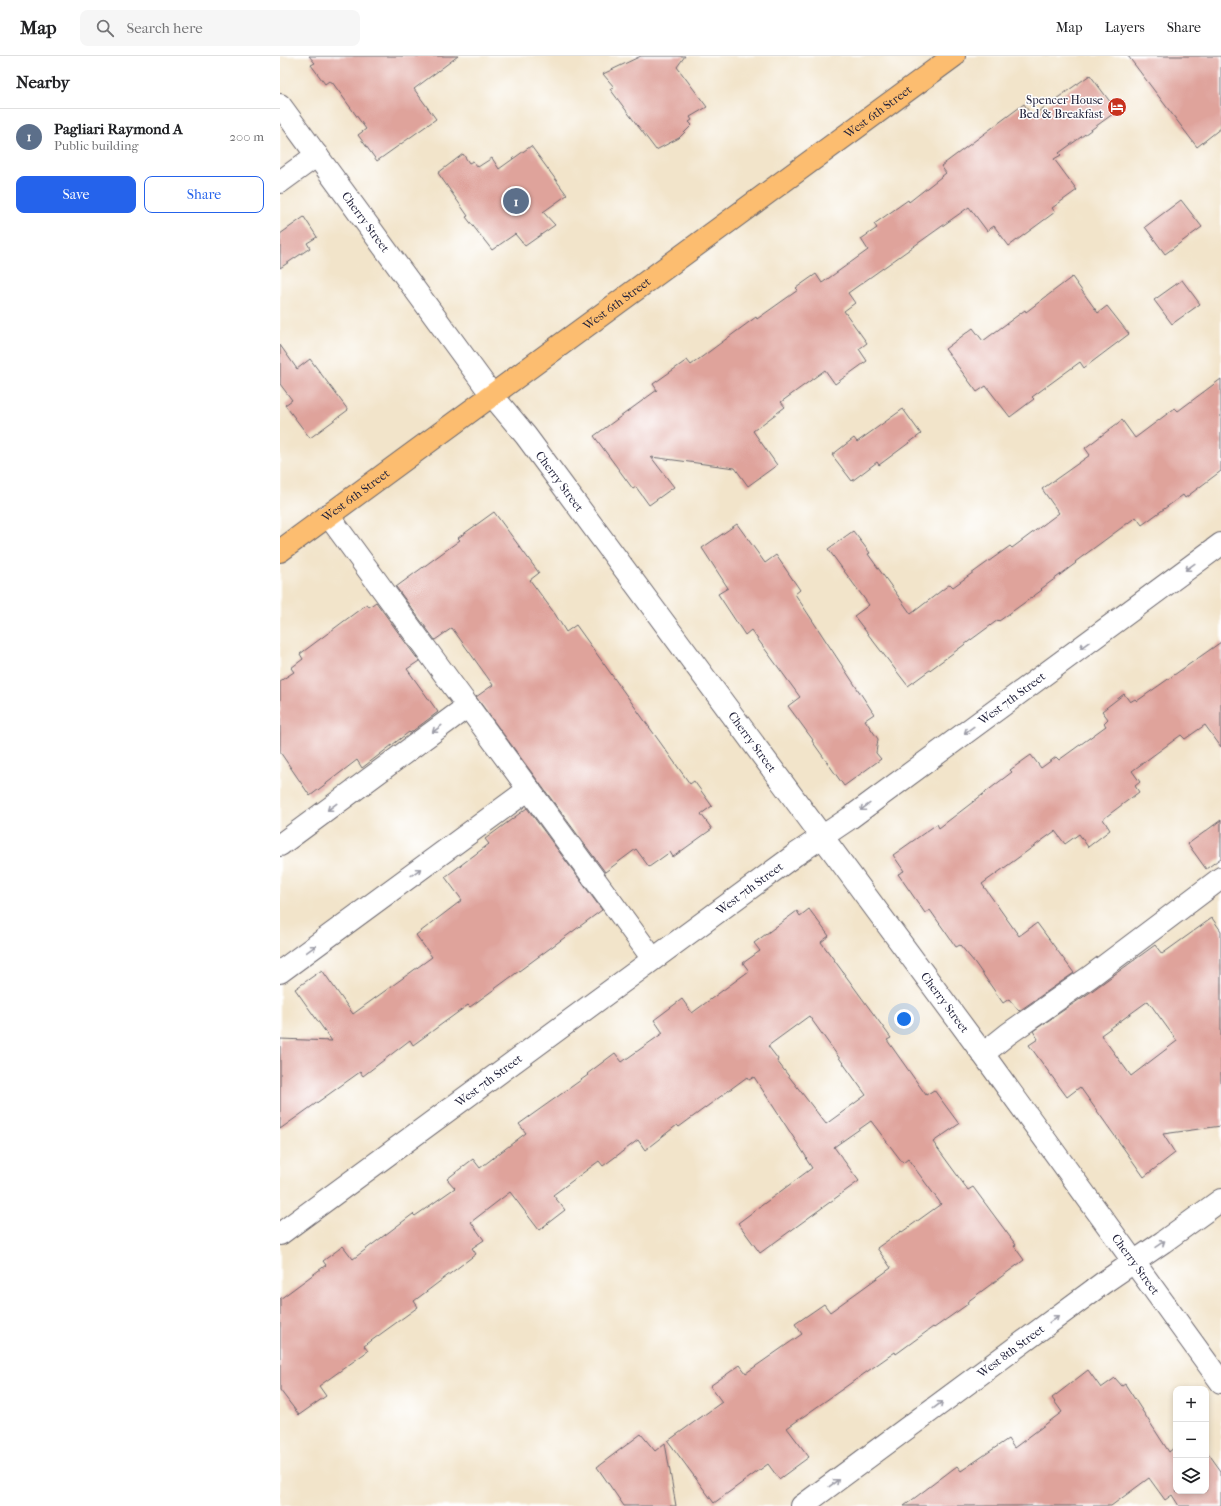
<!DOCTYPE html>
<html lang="en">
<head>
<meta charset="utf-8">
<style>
	:root { --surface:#fff; --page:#f6f6f6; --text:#202124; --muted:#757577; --line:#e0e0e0; --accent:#2563eb }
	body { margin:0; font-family:"IM FELL French Canon",serif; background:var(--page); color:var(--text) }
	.controls { position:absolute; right:12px; bottom:12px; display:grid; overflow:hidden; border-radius:8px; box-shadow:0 2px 6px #0003 }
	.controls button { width:36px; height:36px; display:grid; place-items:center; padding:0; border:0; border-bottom:1px solid var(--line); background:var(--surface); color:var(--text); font:20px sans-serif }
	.you { position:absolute; left:624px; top:963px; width:14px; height:14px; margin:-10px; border:3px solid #fff; border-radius:50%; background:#1a73e8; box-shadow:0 0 0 6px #1a73e833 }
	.badge { display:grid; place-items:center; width:26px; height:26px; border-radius:50%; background:var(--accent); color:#fff; font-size:13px; font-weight:700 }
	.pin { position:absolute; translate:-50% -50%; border:2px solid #fff; box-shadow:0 1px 4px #0006 }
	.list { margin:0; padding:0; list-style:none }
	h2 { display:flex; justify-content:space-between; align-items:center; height:52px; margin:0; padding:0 16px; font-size:17px }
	h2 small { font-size:13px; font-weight:400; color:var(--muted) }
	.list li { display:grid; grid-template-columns:26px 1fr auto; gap:12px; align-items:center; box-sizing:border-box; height:56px; padding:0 16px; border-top:1px solid var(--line) }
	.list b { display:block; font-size:15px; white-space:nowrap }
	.list p { margin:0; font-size:13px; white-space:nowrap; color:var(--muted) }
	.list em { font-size:13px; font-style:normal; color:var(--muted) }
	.actions { display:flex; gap:8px; padding:12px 16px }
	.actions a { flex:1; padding:9px 0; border:1px solid var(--accent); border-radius:8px; text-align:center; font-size:14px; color:var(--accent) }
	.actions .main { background:var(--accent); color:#fff }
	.icon { flex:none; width:22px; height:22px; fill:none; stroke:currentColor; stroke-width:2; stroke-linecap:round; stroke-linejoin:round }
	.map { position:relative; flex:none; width:941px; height:1450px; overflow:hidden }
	header { display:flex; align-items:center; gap:24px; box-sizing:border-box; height:56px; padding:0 20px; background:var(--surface); border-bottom:1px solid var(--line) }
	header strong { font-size:19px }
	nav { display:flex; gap:22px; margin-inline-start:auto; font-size:14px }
	.search { width:280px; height:36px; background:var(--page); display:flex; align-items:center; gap:10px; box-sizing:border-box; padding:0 14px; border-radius:8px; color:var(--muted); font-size:15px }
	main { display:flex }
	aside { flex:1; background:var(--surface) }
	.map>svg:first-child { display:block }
	.building { fill:#dfa39b; fill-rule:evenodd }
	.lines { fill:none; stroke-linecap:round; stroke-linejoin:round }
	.minor-casing { stroke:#6b666d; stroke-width:24 }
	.major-casing { stroke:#6b666d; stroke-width:24 }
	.minor { stroke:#fff; stroke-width:22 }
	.major { stroke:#fcbd6f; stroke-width:22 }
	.oneway { stroke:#9c9ca7 }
	.labels { text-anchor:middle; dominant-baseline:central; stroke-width:3; stroke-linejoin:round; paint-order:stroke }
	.poi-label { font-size:12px; fill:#22223b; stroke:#fff; text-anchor:end }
	.street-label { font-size:12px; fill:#22223b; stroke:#fff }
</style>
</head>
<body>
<header>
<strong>Map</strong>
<div class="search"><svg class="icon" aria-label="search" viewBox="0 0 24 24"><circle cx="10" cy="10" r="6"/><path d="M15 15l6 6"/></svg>Search here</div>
<nav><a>Map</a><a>Layers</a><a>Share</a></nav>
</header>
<main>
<aside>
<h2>Nearby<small></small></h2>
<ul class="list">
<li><span class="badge" style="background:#5c6f8a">1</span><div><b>Pagliari Raymond A</b><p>Public building</p></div><em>200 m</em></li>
</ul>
<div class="actions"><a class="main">Save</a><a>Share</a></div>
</aside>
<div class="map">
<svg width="941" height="1450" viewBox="0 0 941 1450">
	<rect width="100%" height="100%" fill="#fff"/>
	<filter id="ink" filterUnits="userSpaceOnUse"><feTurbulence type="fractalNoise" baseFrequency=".025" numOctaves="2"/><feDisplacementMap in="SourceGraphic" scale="8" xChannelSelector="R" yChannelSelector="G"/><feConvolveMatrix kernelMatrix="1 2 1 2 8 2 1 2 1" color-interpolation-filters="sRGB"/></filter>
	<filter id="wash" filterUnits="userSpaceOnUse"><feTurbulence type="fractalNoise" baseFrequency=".012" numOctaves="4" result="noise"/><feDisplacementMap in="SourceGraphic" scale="16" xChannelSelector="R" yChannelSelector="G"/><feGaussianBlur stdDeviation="0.9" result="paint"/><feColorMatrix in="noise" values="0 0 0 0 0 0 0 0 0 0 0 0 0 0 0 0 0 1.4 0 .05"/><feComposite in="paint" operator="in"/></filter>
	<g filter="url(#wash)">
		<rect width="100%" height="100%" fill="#f2e4ca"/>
		<g id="blocks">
			<g class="building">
				<path d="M29 0H178L134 33 156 63 97 105 78 79 86 73 52 26H51L49 25 45 28 31 9 35 7Z"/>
				<path d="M361 0H405L397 11 427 51 410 61 412 64 409 66 412 69 399 82 376 94 330 33 334 31 323 18Z"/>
				<path d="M848 0H941V72L917 91Z"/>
				<path d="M810 19 837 55 779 97 781 99 774 103 797 134 772 152 775 156 729 190 714 170 707 175 689 151 568 237 575 247 564 255 587 287 579 293 587 305 555 328 545 314 501 346 505 351 473 375 497 409 468 430 455 412 371 401 394 431 369 449 356 431 353 433 314 380 377 334 373 328 407 304 411 309 476 261 477 263 518 234 516 232 536 218 542 227 588 194 581 183 597 172 594 168 628 144 629 146 666 117 661 110 744 48 752 60Z"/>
				<path d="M251 90 287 139 263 156 275 169 245 190 235 178 212 194 186 161 188 160 158 117 183 98 189 107 193 105 198 111 212 102 219 113Z"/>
				<path d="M901 144 922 171 885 198 865 171Z"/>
				<path d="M24 161 37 181 27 187 30 192 0 212V178Z"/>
				<path d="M792 221 818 257 827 250 849 278 804 312 800 306 752 341 754 343 730 361 706 330 697 336 665 293 693 272 703 285 745 254 746 256Z"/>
				<path d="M902 224 920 248 892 268 874 244Z"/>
				<path d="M0 289 17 313 30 303 68 354 30 382 5 349 12 344 0 328Z"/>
				<path d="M941 323V415L905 442 903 439 862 469 856 461 795 506 796 507 761 533 762 534 719 565 718 564 628 630 574 560 589 549 548 493 573 475 590 497 588 498 631 558 670 528 673 531 730 490 732 492 779 457 762 433 810 399 805 392 842 364 855 382 895 352 898 355Z"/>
				<path d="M623 353 641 378 599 409 597 406 572 425 552 399 574 382 577 386Z"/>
				<path d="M214 456 259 517 250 524 275 558 286 576 296 569 410 728 414 725 432 750 421 758 432 773 393 801 390 796 369 811 356 793 325 816 196 641 213 629 172 572 155 584 116 531 180 484 178 482Z"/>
				<path d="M457 468 485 507 496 499 520 534 515 538 594 658 585 664 598 683 596 697 601 703 564 730 532 685 533 684 508 650 520 641 471 574 465 579 438 538 448 532 422 492Z"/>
				<path d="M96 546 139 605 127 613 158 656 130 677 129 676 82 712 77 704 30 740 0 696V625L14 616 11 612 23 603 20 598 87 548 89 551Z"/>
				<path d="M941 586V691L925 669 905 683 901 679 852 715 860 726 855 730 859 736 823 763 830 774 808 791 799 778 785 788 775 775 702 828 739 880 757 867 794 917 739 955 729 943 723 947 695 907 680 889 676 891 650 854 645 857 618 818 624 815 613 799 657 768 659 772 732 716 730 714 751 699 761 712 776 701 779 704 826 670 824 667 828 663 822 655 844 638 850 646 855 643 857 645Z"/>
				<path d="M247 752 322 854 190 951 188 949 133 989 130 984 83 1020 80 1016 0 1073V983L52 985 15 933 42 914 73 958 152 901 136 879 182 844 165 821 209 788 205 783Z"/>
				<path d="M941 764V802L926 813 908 788Z"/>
				<path d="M529 853 549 880 541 886 611 982 607 984 646 1039 654 1034 679 1068 653 1086 688 1134 693 1131 736 1189 734 1190 744 1204 687 1246 688 1248 654 1272 653 1271 616 1298 615 1296 507 1372 529 1401 499 1423 488 1408 434 1447 388 1385 442 1346 430 1330 460 1309 466 1317 522 1278 515 1268 544 1248 550 1256 611 1212 597 1192 621 1175 622 1176 661 1148 628 1103 623 1107 591 1065 554 1091 579 1125 480 1197 458 1167 532 1112 526 1103 527 1102 474 1021 469 1024 467 1021 399 1071 397 1069 365 1094 358 1084 323 1110 319 1105 273 1139 285 1154 259 1174 230 1136 191 1166 204 1184 192 1192 196 1198 134 1245 138 1251 84 1290 88 1295 39 1330 46 1340 19 1359 0 1334V1243L46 1209 43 1205 63 1190 73 1203 133 1158 135 1160 175 1132 167 1123 193 1103 200 1112 246 1077 239 1068 308 1019 307 1018 335 997 342 1006 383 977 374 964 402 943 412 957 469 915 463 907 480 895 474 887 517 855 520 860ZM529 960 586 1039 546 1068 497 1005 498 1003 488 990Z"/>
				<path d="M932 862 941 875V1070L883 1078 895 1097 864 1121 800 1031 787 1041 749 989 758 983 753 975 809 937 875 889 882 898ZM868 945 897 985 851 1020 821 979Z"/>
				<path d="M808 1314 821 1332 835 1322 842 1330 845 1328 889 1396 896 1390V1435H926V1394L941 1415V1450H899L892 1439 885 1444 869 1422 831 1450H624L677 1410 681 1415 728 1383 734 1392 782 1356 772 1342Z"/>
				<path d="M361 1378 375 1395 385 1387 396 1450H344L317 1411Z"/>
			</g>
		</g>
	</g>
	<g filter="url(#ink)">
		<use href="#blocks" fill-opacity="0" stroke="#6b666d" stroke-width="1"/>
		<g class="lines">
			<g class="minor-casing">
				<g id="minor">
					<path id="s1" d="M0 49 212 339 246 380 703 998 941 1326"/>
					<path d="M0 126 37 99"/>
					<path d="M48 459 373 903"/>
					<path d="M0 789 188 650"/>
					<path d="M0 916 249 733"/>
					<path d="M703 998 728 978 811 920 941 822"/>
					<path id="s2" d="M0 1178 515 799 570 762 941 488"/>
					<path id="s3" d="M522 1450 823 1227 883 1186 941 1144"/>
				</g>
			</g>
			<g class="major-casing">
				<g id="major">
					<path id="s4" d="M0 495 674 0"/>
				</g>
			</g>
			<use href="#minor" class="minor"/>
			<use href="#major" class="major"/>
		</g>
		<defs><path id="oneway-shaft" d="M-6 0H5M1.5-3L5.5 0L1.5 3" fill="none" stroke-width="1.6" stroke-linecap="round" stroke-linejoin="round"/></defs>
		<g class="oneway">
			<use href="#oneway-shaft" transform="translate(910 511) rotate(144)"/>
			<use href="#oneway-shaft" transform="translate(805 589) rotate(144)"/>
			<use href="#oneway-shaft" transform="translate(157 673) rotate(143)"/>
			<use href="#oneway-shaft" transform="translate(689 674) rotate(144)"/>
			<use href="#oneway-shaft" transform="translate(52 751) rotate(143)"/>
			<use href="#oneway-shaft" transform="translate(585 751) rotate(144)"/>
			<use href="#oneway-shaft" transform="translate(136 816) rotate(-36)"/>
			<use href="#oneway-shaft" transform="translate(31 893) rotate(-36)"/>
			<use href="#oneway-shaft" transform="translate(880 1188) rotate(-34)"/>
			<use href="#oneway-shaft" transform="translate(774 1263) rotate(-37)"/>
			<use href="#oneway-shaft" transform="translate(658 1349) rotate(-37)"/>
			<use href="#oneway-shaft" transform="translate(554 1427) rotate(-37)"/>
		</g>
	</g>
	<defs>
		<g id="hotel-disc" transform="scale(1)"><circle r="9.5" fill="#c8321e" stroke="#fff"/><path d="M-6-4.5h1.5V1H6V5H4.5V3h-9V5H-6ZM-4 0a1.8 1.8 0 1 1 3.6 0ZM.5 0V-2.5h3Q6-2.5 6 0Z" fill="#fff"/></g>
	</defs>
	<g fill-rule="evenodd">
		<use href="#hotel-disc" x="837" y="51"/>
	</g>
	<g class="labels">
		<g class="poi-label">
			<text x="823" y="44">Spencer House<tspan x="823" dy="14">Bed &amp; Breakfast</tspan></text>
		</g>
		<g class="street-label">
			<text stroke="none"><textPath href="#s4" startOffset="742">West 6th Street</textPath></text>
			<text stroke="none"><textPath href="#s1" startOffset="145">Cherry Street</textPath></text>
			<text stroke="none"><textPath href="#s4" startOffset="418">West 6th Street</textPath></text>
			<text stroke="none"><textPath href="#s1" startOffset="469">Cherry Street</textPath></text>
			<text stroke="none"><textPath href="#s4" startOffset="94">West 6th Street</textPath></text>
			<text stroke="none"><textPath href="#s2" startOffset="907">West 7th Street</textPath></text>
			<text stroke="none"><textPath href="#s1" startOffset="793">Cherry Street</textPath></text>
			<text stroke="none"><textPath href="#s2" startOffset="583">West 7th Street</textPath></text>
			<text stroke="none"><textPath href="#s1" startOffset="1117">Cherry Street</textPath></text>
			<text stroke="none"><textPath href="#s2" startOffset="259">West 7th Street</textPath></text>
			<text stroke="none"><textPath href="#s1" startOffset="1441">Cherry Street</textPath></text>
			<text stroke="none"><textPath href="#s3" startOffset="260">West 8th Street</textPath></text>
		</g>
	</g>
</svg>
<div class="controls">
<button>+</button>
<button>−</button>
<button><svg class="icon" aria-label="layers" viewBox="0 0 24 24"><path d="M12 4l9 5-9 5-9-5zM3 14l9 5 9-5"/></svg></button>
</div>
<div class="you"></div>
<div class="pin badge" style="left:236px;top:145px;background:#5c6f8a">1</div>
</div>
</main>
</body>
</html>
